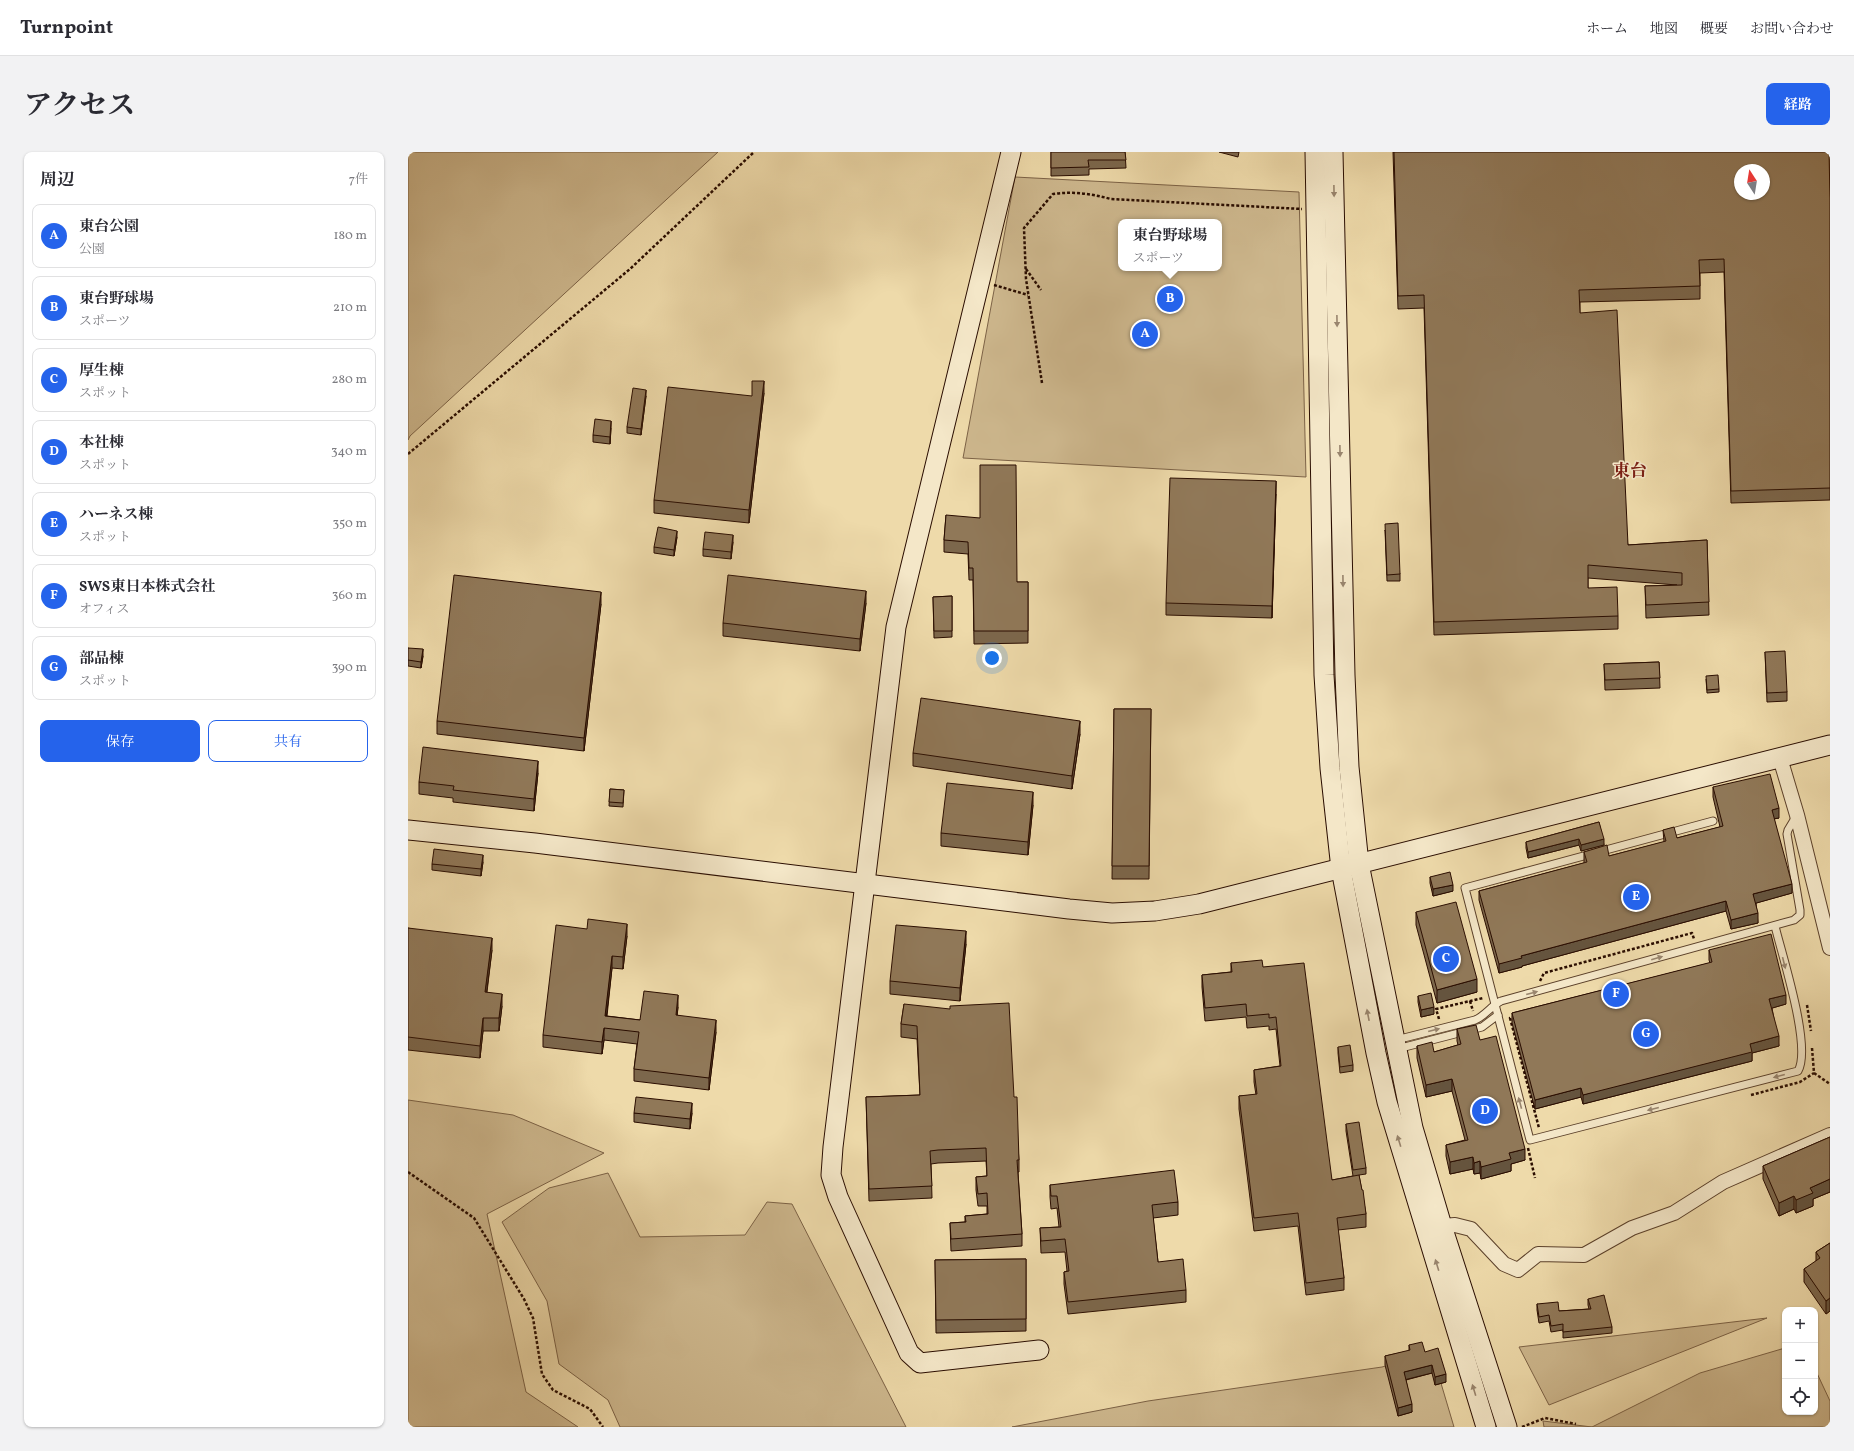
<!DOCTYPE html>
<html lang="ja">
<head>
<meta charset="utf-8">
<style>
	:root { --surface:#fff; --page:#f2f2f3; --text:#2b2b33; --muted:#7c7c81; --line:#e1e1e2; --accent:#2563eb }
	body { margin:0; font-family:Vollkorn,"Noto Serif JP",serif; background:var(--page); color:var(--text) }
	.controls { position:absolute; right:12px; bottom:12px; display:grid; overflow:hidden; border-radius:8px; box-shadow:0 1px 3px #0004 }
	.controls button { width:36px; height:36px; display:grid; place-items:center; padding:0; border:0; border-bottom:1px solid var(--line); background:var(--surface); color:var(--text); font:20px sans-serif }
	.compass { position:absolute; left:1326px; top:12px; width:36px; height:36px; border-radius:50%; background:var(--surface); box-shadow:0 1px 3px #0004; rotate:348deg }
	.you { position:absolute; left:584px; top:506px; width:14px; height:14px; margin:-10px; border:3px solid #fff; border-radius:50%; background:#1a73e8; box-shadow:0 0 0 6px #1a73e833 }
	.badge { display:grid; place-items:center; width:26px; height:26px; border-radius:50%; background:var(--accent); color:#fff; font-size:13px; font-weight:700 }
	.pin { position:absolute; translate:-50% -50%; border:2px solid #fff; box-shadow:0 1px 4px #0006 }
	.popup { position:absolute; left:710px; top:67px; width:104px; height:52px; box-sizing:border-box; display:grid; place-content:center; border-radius:8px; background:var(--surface); filter:drop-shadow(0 1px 3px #0005); font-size:13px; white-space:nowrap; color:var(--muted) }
	.popup b { font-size:15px; color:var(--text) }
	.popup::after { content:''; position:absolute; left:50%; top:100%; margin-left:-8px; border:8px solid transparent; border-top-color:var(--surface) }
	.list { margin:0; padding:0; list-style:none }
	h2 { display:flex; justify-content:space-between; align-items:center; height:52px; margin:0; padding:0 16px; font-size:17px }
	h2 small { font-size:13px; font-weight:400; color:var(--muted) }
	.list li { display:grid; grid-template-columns:26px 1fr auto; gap:12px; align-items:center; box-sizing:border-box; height:64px; margin:0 8px 8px; padding:0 8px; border:1px solid var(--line); border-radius:8px }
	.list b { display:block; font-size:15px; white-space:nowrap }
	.list p { margin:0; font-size:13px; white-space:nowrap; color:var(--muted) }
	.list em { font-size:13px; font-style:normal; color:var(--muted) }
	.actions { display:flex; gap:8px; padding:12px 16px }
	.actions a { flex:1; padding:9px 0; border:1px solid var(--accent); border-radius:8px; text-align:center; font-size:14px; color:var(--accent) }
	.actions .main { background:var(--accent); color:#fff }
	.icon { flex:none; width:22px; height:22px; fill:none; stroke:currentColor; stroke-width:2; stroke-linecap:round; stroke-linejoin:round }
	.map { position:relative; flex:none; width:1422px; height:1275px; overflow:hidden; border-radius:8px }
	header { display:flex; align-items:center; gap:24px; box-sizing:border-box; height:56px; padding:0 20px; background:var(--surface); border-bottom:1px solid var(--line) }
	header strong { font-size:19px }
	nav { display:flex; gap:22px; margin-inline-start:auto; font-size:14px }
	.intro { display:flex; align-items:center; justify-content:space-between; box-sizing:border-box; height:96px; padding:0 24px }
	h1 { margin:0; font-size:28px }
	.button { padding:10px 18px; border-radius:8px; background:var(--accent); color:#fff; font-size:14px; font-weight:700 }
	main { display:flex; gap:24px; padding:0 24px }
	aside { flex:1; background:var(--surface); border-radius:8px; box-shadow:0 1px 3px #0004 }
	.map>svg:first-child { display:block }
	.green { fill:#cdb78d; stroke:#7c6246; fill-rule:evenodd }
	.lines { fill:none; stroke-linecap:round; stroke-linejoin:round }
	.lane-casing { stroke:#5b402a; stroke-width:9 }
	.street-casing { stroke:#5b402a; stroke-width:16 }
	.secondary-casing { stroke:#2a0d00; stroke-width:21 }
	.path { stroke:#2a0d00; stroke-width:2.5; stroke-dasharray:3 2; stroke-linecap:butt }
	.lane { stroke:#f4e7c8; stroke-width:7 }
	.street { stroke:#f4e7c8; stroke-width:14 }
	.secondary { stroke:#f4e7c8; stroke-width:19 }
	.wall { fill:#7c674c; stroke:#2a0d00 }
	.shaded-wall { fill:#65543e; stroke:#2a0d00 }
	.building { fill:#907858; stroke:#2a0d00; fill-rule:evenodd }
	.oneway { fill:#99856e }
	.labels { text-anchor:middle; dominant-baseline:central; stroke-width:3; stroke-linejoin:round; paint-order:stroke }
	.quarter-label { font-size:17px; font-weight:bold; fill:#7a1f14; stroke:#f4e7c8 }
</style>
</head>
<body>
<header>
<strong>Turnpoint</strong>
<nav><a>ホーム</a><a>地図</a><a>概要</a><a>お問い合わせ</a></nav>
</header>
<div class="intro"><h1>アクセス</h1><a class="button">経路</a></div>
<main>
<aside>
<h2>周辺<small>7件</small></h2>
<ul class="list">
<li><span class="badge">A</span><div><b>東台公園</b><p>公園</p></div><em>180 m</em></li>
<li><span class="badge">B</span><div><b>東台野球場</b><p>スポーツ</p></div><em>210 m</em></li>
<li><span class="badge">C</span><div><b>厚生棟</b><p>スポット</p></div><em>280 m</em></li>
<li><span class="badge">D</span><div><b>本社棟</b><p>スポット</p></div><em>340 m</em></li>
<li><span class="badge">E</span><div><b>ハーネス棟</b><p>スポット</p></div><em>350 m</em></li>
<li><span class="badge">F</span><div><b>SWS東日本株式会社</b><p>オフィス</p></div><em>360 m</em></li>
<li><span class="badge">G</span><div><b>部品棟</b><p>スポット</p></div><em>390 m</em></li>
</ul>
<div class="actions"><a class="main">保存</a><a>共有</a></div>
</aside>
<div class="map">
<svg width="1422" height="1275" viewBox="0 0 1422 1275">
	<rect width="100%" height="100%" fill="#eedaaa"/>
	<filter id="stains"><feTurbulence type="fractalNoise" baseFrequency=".005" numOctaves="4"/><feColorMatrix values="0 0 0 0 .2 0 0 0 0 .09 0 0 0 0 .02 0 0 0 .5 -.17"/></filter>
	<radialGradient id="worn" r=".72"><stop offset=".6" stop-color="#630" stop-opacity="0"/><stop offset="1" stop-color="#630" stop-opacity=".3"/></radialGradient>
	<g class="green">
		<path d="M0 0H310L2 284 0 288Z"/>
		<path d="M607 25 891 40 898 325 555 306ZM713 70H811V116H713Z"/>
		<path d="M0 948 105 963 196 1001 79 1062 118 1240 170 1275H0Z"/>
		<path d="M200 1021 232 1085 337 1083 359 1050 384 1052 498 1275H212L200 1248 151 1212 139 1149 94 1070 141 1036Z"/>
		<path d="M1359 1166 1141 1253 1111 1195Z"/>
		<path d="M1377 1196V1260H1407V1217L1422 1249V1275H1136L1135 1269 1184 1275 1292 1221Z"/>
		<path d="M1024 1201 1046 1275H604L740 1249 974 1215Z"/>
	</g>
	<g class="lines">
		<g class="lane-casing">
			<g id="lane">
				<path d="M1305 669 1057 736 1122 988 1390 919C1404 895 1374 803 1367 774"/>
				<path d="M988 888 1067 868C1077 864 1083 854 1093 849L1386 768 1392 763V758L1379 682 1380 678 1389 663"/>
				<path d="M989 897 1074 875 1090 863"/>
			</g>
		</g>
		<g class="street-casing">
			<g id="street">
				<path d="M1372 606 1389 663 1422 796"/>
				<path d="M1034 1074 1047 1073 1063 1077 1096 1112 1110 1118 1130 1102 1176 1103 1224 1076 1266 1061 1315 1030 1422 983"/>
			</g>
		</g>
		<g class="secondary-casing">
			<g id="secondary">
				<path d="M603 0 488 475 425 995 423 1023 430 1045 501 1201 512 1211 631 1198"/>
				<path d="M907 0 916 523 922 616 933 717 968 901 979 950 1078 1275"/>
				<path d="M925 0 937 523 941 615 951 712 1005 976 1034 1074 1099 1275"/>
				<path d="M0 678 127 691 661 757 704 761 747 759 791 752 1422 593"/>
			</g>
		</g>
		<g class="path">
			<path d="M618 117 633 138"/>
			<path d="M586 133 620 143"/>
			<path d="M634 231 618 127 616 76 645 42C666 39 684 42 703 47L894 57"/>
			<path d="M0 302 222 117 346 0"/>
			<path d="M1132 829 1136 821 1284 781 1286 787"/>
			<path d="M1062 849 1065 859"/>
			<path d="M1399 853 1403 879"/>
			<path d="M1107 865 1102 866 1131 976"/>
			<path d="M1031 867 1028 857 1075 846"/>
			<path d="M1404 896 1406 921"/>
			<path d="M1406 921 1422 932"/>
			<path d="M1343 943 1392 930 1406 921"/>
			<path d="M1120 996 1127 1026"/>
			<path d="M0 1020 66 1066 116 1147 125 1166 134 1222 145 1238 182 1257 195 1275"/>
			<path d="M1114 1275 1137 1266 1168 1272"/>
		</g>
		<use href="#lane" class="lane"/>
		<use href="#street" class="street"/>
		<use href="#secondary" class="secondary"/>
	</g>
	<g class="wall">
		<path d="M643 0H717L718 16 681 17V23L643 24Z"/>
		<path d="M811 0H831L830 5Z"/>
		<path d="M985 0H1421L1422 46V348L1323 351 1316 120 1292 121V147L1172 150V161L1220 393 1299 388 1301 463 1238 466 1237 434 1269 433 1180 426V436L1210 464V477L1026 483 1016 156 990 157Z"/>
		<path d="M356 241 341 371 246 361V348Z"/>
		<path d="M238 244 233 283 219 281V275Z"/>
		<path d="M203 276 202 292 185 290V283Z"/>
		<path d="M868 342 864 466 758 463V451Z"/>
		<path d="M538 363 609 430H620V491L566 492 565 428H561L560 402 536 400V388Z"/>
		<path d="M977 378 992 422V429H979Z"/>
		<path d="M269 385 266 404 246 401V395Z"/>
		<path d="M325 390 323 407 295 404V397Z"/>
		<path d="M544 444V485L526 486 525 445Z"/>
		<path d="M458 451 452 499 315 484V471Z"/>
		<path d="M193 452 176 599 29 582V569Z"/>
		<path d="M0 496 15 504 13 516 0 514Z"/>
		<path d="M1357 500 1379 540V549L1359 550Z"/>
		<path d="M1251 510 1252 536 1197 538 1196 512Z"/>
		<path d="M1298 527 1311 537V540L1299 541Z"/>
		<path d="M706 557H743L741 727H704Z"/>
		<path d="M672 582 664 637 505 614V601Z"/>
		<path d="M130 621 126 659 45 650V646L11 642V630Z"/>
		<path d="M1305 635 1371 666 1366 667 1384 741 1348 751 1350 771 1323 777 1318 759 1114 814V815L1091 821 1071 748V739L1176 711V700L1201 704 1256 690 1255 678 1269 686 1312 675 1305 645Z"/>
		<path d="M202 637 216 638 215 655 201 654Z"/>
		<path d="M625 653 620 703 533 694V681Z"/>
		<path d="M1191 670 1196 693 1173 699 1171 693 1120 706 1118 696V690Z"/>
		<path d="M75 710 73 724 24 718V712Z"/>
		<path d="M1022 725 1045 739 1025 744 1022 731Z"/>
		<path d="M1008 760 1069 840 1029 851 1008 773Z"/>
		<path d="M0 776 84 798 79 840 94 854 91 879H75L72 906 0 898Z"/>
		<path d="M219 784 215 817 204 816 199 864 232 868 270 855 269 863 308 880 301 938 226 929V917L229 892 196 888 194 902 135 895V883Z"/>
		<path d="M558 792 552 849 482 842V829Z"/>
		<path d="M1301 798 1378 852 1364 856 1371 894 1344 901V909L1175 952 1173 945 1127 957 1104 871V861L1302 811 1301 808Z"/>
		<path d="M823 811 855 815 924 1028 945 1024 938 979V972L958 1016V1022L951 1023 958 1062V1075L930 1078 936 1126V1138L898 1143 890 1074 846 1079 831 957V944L848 943 846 930V918L872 914 868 877 861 878V874L839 876 838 865 797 869 794 835V823L823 820Z"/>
		<path d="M1010 844 1026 862 1013 865 1010 850Z"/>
		<path d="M496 852 606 945 611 1008V1020H610L614 1082V1094L543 1099 542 1071 557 1070V1064L579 1062V1054H570L568 1038V1025L579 1024 578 1009 530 1011 523 1012 524 1046 461 1049 458 945 512 943 509 887 493 885V872Z"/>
		<path d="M1049 877 1072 888 1117 1008 1103 1012V1019L1073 1027 1072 1021 1066 1022 1065 1017 1042 1022 1038 1004V993L1057 988 1044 939 1018 945 1009 906V894L1026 900 1050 893 1049 889Z"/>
		<path d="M930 895 945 913V919L932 921 930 901Z"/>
		<path d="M226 961H284L282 977 226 970Z"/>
		<path d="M1422 985V1040L1405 1047V1054L1388 1061 1386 1057 1371 1064 1355 1027V1014Z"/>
		<path d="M642 1033 770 1050V1063L745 1066 750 1110 778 1138V1150L660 1162 656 1132V1120L659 1119 657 1100 633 1101 632 1076 651 1075 649 1056 643 1057 642 1045Z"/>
		<path d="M1422 1091V1159L1418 1162 1396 1130V1117L1408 1110V1100Z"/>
		<path d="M618 1107V1179L528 1181 527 1108Z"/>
		<path d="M1180 1147 1204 1175V1181L1155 1186V1178L1143 1180 1141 1169 1131 1171 1129 1158V1152L1151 1159 1181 1157 1180 1153Z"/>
		<path d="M1001 1193 1017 1200 1038 1230 1027 1233 1024 1221 998 1228 1004 1260 990 1264 977 1213V1204L1001 1199Z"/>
	</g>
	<g class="shaded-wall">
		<path d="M356 229V241L341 371V358Z"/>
		<path d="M238 238V244L233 283V277Z"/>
		<path d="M203 269V276L202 292V285Z"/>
		<path d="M868 329V342L864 466V454Z"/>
		<path d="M269 379V385L266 404V398Z"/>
		<path d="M325 383V390L323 407V400Z"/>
		<path d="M458 439V451L452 499V487Z"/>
		<path d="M193 440V452L176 599V586Z"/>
		<path d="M15 497V504L13 516V510Z"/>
		<path d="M672 569V582L664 637V624Z"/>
		<path d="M130 609V621L126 659V647Z"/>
		<path d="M625 640V653L620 703V690Z"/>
		<path d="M1371 656V666L1364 667V658Z"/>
		<path d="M1171 687V693L1120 706V700Z"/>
		<path d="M1196 687V693L1173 699V693Z"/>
		<path d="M75 703V710L73 724V717Z"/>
		<path d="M1384 732V741L1345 752V742Z"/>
		<path d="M1045 733V739L1025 744V737Z"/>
		<path d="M1318 749V759L1114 814V815L1091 821V812L1113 804Z"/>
		<path d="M1350 761V771L1323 777V768Z"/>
		<path d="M219 772V784L215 817V805Z"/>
		<path d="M558 779V792L552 849V836Z"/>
		<path d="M84 786V798L77 852V840Z"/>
		<path d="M204 804V816L197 876V864Z"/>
		<path d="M1069 827V840L1029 851V838Z"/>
		<path d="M94 842V854L91 879V866Z"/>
		<path d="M270 843V855L268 875V863Z"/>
		<path d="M1378 843V852L1361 857V847Z"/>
		<path d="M1026 855V862L1013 865V858Z"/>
		<path d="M75 866V879L72 906V894Z"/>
		<path d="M308 868V880L301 938V926Z"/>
		<path d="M196 876V888L194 902V890Z"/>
		<path d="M1371 884V894L1344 901V909L1175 952V943L1342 892Z"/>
		<path d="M1044 927V939L1018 945V933Z"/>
		<path d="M1173 936V945L1127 957V948Z"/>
		<path d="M284 951V961L282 977V967Z"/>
		<path d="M1117 997V1008L1103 1012V1019L1073 1027V1015L1101 1001Z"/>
		<path d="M1065 1005V1017L1042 1022V1010Z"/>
		<path d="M1072 1009V1021L1066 1022V1011Z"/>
		<path d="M1422 1027V1040L1405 1047V1054L1388 1061V1048L1402 1036Z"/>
		<path d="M1386 1044V1057L1371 1064V1051Z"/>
		<path d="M1422 1146V1159L1418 1162V1149Z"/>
		<path d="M1024 1213V1221L996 1228V1220Z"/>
		<path d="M1038 1222V1230L1027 1233V1225Z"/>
		<path d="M1004 1252V1260L990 1264V1256Z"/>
	</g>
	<g class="building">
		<path d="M643 0H717L718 8H680L681 15 643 16Z"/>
		<path d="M986 0H1421L1422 46V336L1323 339 1316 107 1291 108 1292 134 1171 138 1172 161 1209 158 1220 393 1299 388 1301 450 1238 453 1237 434 1274 433V421L1180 413V436L1209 435 1210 464 1026 470 1016 143 990 144ZM1332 18H1356V42H1332Z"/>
		<path d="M344 229H356L341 358 246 348 260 235 344 244Z"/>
		<path d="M225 236 238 238 233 277 219 275Z"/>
		<path d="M187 267 203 269 202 285 185 283Z"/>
		<path d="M572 313H608L609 430H620V479H566L565 416H561L560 390 536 388 538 363 572 366Z"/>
		<path d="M762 326 868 329 864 454 758 451Z"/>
		<path d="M990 371 992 422 979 423 977 372Z"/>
		<path d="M250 375 269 379 266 398 246 395Z"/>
		<path d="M297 380 325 383 323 400 295 397Z"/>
		<path d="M46 423 193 440 176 586 29 569Z"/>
		<path d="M320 423 458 439 452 487 315 471Z"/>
		<path d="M544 444V479H526L525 445Z"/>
		<path d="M0 496 15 497 13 510 0 508Z"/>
		<path d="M1377 499 1379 540 1359 541 1357 500Z"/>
		<path d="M1251 510 1252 526 1197 528 1196 512Z"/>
		<path d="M1310 523 1311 537 1299 538 1298 524Z"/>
		<path d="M513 546 672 569 664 624 505 601Z"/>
		<path d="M706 557H743L741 714H704Z"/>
		<path d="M15 595 130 609 126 647 45 638 46 634 11 630Z"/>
		<path d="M1362 622 1371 656 1364 658 1384 732 1345 742 1350 761 1323 768 1318 749 1113 804 1114 806 1091 812 1071 739 1179 710 1176 700 1199 693 1201 704 1258 689 1255 678 1266 675 1269 686 1315 674 1305 635Z"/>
		<path d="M539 631 625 640 620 690 533 681Z"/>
		<path d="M202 637 216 638 215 651 201 650Z"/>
		<path d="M1191 670 1196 687 1173 693 1171 687 1120 700 1118 690Z"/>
		<path d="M26 697 75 703 73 717 24 712Z"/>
		<path d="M1042 720 1045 733 1025 737 1022 725Z"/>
		<path d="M1048 750 1069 827 1029 838 1008 760Z"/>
		<path d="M180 767 219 772 215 805 204 804 197 864 232 868 236 839 270 843 268 863 308 868 301 926 226 917 231 880 196 876 194 890 135 883 148 773 179 777Z"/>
		<path d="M488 773 558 779 552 836 482 829Z"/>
		<path d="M0 776 84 786 77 840 94 842 91 866H75L72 894 0 885Z"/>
		<path d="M1363 782 1378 843 1361 847 1371 884 1342 892 1344 900 1175 943 1173 936 1127 948 1104 861 1304 810 1301 798Z"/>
		<path d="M854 808 855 815 896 811 924 1028 951 1023 954 1038H955L958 1062 929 1066 936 1126 898 1131 890 1061 846 1066 831 944 849 942 846 918 873 914 868 865 861 866V862L839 864 838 852 797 856 794 823 824 820 823 811Z"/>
		<path d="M1023 841 1026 855 1013 858 1010 844Z"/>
		<path d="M601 851 606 945H609L611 1008H609L614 1082 543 1087 542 1071 558 1070 557 1064 580 1062 579 1041 570 1042 568 1025 579 1024 578 996 530 998 522 999 524 1034 461 1037 458 945 512 943 509 874 493 872 496 852 542 857V854Z"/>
		<path d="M1068 873 1072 888 1088 884 1117 997 1101 1001 1103 1007 1073 1015 1072 1009 1066 1011 1065 1005 1042 1010 1038 993 1060 988 1044 927 1018 933 1009 894 1024 890 1026 900 1053 892 1049 877Z"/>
		<path d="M942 893 945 913 932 915 930 895Z"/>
		<path d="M228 945 284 951 282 967 226 961Z"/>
		<path d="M951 970 958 1016 945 1018 938 972Z"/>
		<path d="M1422 985V1027L1402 1036 1405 1041 1388 1048 1386 1044 1371 1051 1355 1014Z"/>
		<path d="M766 1018 770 1050 744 1053 750 1110 775 1107 778 1138 660 1150 656 1120 661 1119 657 1087 633 1089 632 1076 653 1075 649 1044H643L642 1033Z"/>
		<path d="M1422 1091V1146L1418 1149 1396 1117 1412 1106 1408 1100Z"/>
		<path d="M618 1107V1167L528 1168 527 1108Z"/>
		<path d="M1196 1143 1204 1175 1155 1180V1172L1143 1174 1141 1163 1131 1165 1129 1152 1150 1150 1151 1159 1183 1157 1180 1147Z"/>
		<path d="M1014 1190 1017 1200 1030 1196 1038 1222 1027 1225 1024 1213 996 1220 1004 1252 990 1256 977 1204 1002 1198 1001 1193Z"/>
	</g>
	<defs><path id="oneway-solid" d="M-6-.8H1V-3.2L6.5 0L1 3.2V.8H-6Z"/></defs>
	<g class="oneway">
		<use href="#oneway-solid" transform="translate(926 39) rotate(89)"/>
		<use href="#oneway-solid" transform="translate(929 169) rotate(89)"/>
		<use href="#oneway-solid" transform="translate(932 299) rotate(89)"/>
		<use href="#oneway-solid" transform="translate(935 429) rotate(89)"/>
		<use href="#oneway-solid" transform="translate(1249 806) rotate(-16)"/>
		<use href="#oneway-solid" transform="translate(1376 811) rotate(76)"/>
		<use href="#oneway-solid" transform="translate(1124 841) rotate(-15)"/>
		<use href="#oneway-solid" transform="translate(960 863) rotate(-101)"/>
		<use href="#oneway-solid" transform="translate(1026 878) rotate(-14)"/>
		<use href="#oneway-solid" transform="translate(1371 924) rotate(165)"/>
		<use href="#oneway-solid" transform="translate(1112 951) rotate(-105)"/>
		<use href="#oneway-solid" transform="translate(1245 957) rotate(166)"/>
		<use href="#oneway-solid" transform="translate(991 989) rotate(-107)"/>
		<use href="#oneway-solid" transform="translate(1029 1113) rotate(-107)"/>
		<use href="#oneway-solid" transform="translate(1066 1238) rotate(-107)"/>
	</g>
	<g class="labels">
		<g class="quarter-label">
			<text x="1222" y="319">東台</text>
		</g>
	</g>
	<rect width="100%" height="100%" filter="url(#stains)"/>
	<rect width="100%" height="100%" fill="url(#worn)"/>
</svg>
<div class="controls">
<button>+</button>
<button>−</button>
<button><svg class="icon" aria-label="locate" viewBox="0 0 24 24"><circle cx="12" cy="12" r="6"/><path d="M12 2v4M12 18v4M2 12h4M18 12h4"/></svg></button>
</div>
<svg class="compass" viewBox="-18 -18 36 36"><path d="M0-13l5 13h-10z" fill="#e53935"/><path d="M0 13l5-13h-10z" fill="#7c7c81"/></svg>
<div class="you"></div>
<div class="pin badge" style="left:737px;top:182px">A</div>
<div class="pin badge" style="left:762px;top:147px">B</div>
<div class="popup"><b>東台野球場</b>スポーツ</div>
<div class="pin badge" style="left:1038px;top:807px">C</div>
<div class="pin badge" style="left:1077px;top:959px">D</div>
<div class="pin badge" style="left:1228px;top:745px">E</div>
<div class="pin badge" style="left:1208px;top:842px">F</div>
<div class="pin badge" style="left:1238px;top:882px">G</div>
</div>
</main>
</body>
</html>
